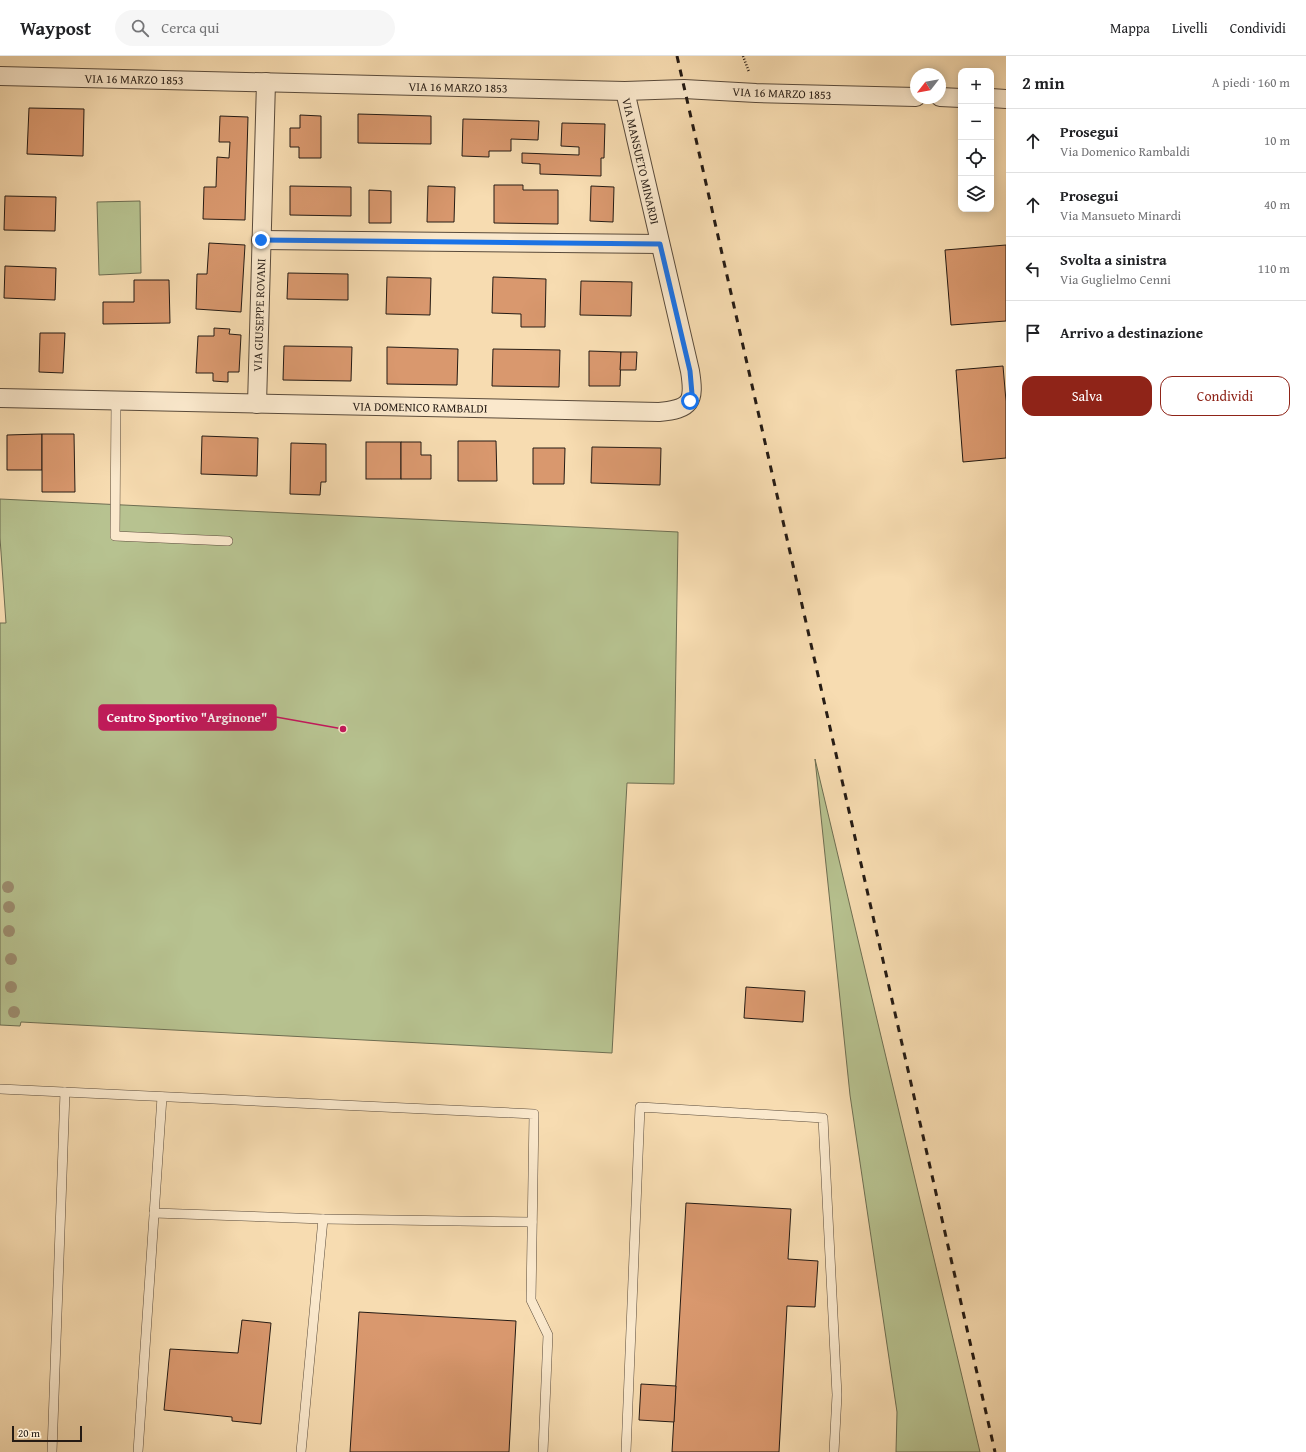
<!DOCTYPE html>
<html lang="it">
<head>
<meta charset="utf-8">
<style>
	:root { --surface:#fff; --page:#f6f6f6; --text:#202124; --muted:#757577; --line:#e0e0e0; --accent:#8f2418 }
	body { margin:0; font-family:"Gentium Book Plus",serif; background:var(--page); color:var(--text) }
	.controls { position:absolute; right:12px; top:12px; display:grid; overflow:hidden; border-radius:8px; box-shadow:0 2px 10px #0003 }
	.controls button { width:36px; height:36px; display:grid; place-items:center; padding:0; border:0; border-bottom:1px solid var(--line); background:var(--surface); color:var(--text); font:20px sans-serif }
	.compass { position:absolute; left:910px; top:12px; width:36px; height:36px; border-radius:50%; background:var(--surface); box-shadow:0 2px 10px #0003; rotate:239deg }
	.scale { position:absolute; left:12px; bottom:10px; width:70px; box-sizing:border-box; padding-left:4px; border:2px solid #251b14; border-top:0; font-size:11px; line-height:14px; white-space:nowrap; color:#251b14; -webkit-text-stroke:3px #fae8cc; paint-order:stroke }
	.stop { position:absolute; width:12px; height:12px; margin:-9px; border:3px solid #1a73e8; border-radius:50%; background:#fff }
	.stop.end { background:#1a73e8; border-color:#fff; box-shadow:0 1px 4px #0008 }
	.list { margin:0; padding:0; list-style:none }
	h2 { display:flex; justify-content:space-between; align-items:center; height:52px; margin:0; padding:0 16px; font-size:17px }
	h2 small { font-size:13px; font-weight:400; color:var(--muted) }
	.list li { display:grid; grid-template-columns:26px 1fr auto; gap:12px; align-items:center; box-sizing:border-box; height:64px; padding:0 16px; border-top:1px solid var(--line) }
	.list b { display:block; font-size:15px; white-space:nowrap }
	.list p { margin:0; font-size:13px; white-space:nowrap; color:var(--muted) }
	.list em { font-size:13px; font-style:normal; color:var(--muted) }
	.actions { display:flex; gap:8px; padding:12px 16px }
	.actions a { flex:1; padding:9px 0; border:1px solid var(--accent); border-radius:12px; text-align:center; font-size:14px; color:var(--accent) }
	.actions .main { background:var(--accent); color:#fff }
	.icon { flex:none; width:22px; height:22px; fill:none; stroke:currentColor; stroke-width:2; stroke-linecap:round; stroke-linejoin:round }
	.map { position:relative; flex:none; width:1006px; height:1396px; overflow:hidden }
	header { display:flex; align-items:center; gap:24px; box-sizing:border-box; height:56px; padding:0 20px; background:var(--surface); border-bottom:1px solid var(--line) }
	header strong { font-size:19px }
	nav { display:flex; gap:22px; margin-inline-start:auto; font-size:14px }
	.search { width:280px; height:36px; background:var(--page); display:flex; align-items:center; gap:10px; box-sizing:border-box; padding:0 14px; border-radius:22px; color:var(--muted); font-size:15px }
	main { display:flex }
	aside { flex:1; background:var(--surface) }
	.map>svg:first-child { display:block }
	.green { fill:#b7c290; stroke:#6e6e52 }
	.building { fill:#d9986e; stroke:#251b14 }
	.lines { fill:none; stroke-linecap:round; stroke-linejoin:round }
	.service-casing { stroke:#5a4b3b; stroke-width:10 }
	.minor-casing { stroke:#5a4b3b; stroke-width:20 }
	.path { stroke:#251b14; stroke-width:2.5; stroke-dasharray:1 2; stroke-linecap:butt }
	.service { stroke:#fae8cc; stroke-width:9 }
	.minor { stroke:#fae8cc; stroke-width:18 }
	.rail { stroke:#251b14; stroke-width:3; stroke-dasharray:7 7; stroke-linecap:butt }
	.tree { fill:#9c8d6f }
	.route { stroke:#1a73e8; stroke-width:5 }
	.labels { text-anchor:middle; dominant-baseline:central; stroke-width:3; stroke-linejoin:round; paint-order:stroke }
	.street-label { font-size:12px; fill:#251b14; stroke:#fae8cc }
	.leader { fill:none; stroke:#c2185b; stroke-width:1.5 }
	.callout-dot { fill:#c2185b; stroke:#fae8cc; stroke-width:1.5 }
	.callout { fill:#c2185b; stroke:#c2185b; stroke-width:1.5 }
	.callout-label { font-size:13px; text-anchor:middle; font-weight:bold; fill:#fff }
</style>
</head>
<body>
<header>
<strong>Waypost</strong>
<div class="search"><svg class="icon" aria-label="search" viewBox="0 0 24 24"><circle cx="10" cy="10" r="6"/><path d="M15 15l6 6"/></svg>Cerca qui</div>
<nav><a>Mappa</a><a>Livelli</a><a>Condividi</a></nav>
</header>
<main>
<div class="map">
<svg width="1006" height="1396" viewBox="0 0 1006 1396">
	<rect width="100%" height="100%" fill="#f7dcb1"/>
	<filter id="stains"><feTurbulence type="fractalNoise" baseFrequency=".005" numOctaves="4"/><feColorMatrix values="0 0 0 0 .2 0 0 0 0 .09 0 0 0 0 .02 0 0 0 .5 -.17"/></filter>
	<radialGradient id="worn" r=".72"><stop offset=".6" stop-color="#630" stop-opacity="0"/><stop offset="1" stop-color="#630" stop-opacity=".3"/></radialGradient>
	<g class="green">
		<path d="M140 145 141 217 99 219 97 146Z"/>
		<path d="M0 443 678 476 674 728 627 727 612 997 21 966 20 970 0 969V567H6L0 482Z"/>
		<path d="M815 703 980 1396H896L897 1356 850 1039Z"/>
	</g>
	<g class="building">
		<path d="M29 52 84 53 83 100 27 98Z"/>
		<path d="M358 58 431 60V88L358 87Z"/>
		<path d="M300 59 321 60V102H299V91H290V72H300Z"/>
		<path d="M220 60 248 61 245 164 203 163 204 131H216L217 101 229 102 230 86H219Z"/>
		<path d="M463 63 539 65 538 84 511 83V95H489V101L462 100Z"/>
		<path d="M562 67 605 68 604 102H601V120L540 118V108L522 107V97L579 99V91L561 90Z"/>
		<path d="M494 129H523V134H558V168L494 167Z"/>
		<path d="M290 130 351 131V160L290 159Z"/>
		<path d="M428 130 455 131 454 166H427Z"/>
		<path d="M591 130 614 131 613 166 590 165Z"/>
		<path d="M369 134 391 135V167H369Z"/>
		<path d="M5 140 56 141 55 175 4 174Z"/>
		<path d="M209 187 245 189 241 256 196 253 197 218H207Z"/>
		<path d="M1006 189V265L951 269 945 194Z"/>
		<path d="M5 210 56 212 55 244 4 242Z"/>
		<path d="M288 217 348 218V244L287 243Z"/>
		<path d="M387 221 431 222 430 259 386 258Z"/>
		<path d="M493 221 546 223 545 271H521V258L492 257Z"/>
		<path d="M134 224H169L170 267 103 268V246H134Z"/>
		<path d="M581 225 632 226 631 260 580 259Z"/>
		<path d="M214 272 230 273 229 278 241 279 239 316H228V326L213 325V317H196L198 280H214Z"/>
		<path d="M40 277H65L63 317 39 316Z"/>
		<path d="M284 290 352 291 351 325 283 324Z"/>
		<path d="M387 291 458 293 457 329 387 328Z"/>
		<path d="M493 293 560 294 559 331 492 330Z"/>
		<path d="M589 295 621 296 620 330H589Z"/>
		<path d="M621 296H637L636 314H620Z"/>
		<path d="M1003 310 1006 345V402L963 406 956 314Z"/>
		<path d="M42 378V414H7V379Z"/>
		<path d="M42 378H74L75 436H42Z"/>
		<path d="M202 380 258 382 257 420 201 418Z"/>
		<path d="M458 385H496L497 425H458Z"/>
		<rect x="366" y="386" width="35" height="37"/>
		<path d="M401 386H421V399H431V423H401Z"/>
		<path d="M291 387 326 388V426H321L320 439 290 438Z"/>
		<path d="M592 391 661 392 660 429 591 427Z"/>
		<path d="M533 392H565L564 428H533Z"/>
		<path d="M746 931 805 935 803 966 744 962Z"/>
		<path d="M686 1147 791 1153 788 1203 818 1205 815 1251 787 1250 779 1396H672Z"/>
		<path d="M359 1256 516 1265 509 1396H350Z"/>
		<path d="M242 1264 271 1267 261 1368 232 1365V1361L164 1354 170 1293 238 1297Z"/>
		<path d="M641 1328 676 1330 674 1366 639 1364Z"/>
	</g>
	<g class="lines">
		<g class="service-casing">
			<g id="service">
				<path d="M116 344 115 480 228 485"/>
				<path d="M0 1033 534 1058 531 1244 548 1279 543 1396"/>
				<path d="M154 1157 323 1163 532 1166"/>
				<path d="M52 1396 65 1036"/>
				<path d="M138 1396 162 1041"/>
				<path d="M301 1396 323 1163"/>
				<path d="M626 1396 640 1051 823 1062 837 1339 834 1396"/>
			</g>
		</g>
		<g class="minor-casing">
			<g id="minor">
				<path d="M0 20 625 35 684 33 756 37 916 41"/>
				<path d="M940 41 961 42"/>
				<path d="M991 42 1006 43"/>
				<path d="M261 184 660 188"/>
				<path d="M0 342 659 356C691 353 695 346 690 315L625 35"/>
				<path d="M257 348 266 26"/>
			</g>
		</g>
		<path class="path" d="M743 0 749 16"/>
		<use href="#service" class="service"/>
		<use href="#minor" class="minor"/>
		<path class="rail" d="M677 0 995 1396"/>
	</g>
	<g class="tree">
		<circle cx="8" cy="831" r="6"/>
		<circle cx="9" cy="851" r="6"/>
		<circle cx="9" cy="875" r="6"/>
		<circle cx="11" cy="903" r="6"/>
		<circle cx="11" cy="931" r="6"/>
		<circle cx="14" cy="956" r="6"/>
	</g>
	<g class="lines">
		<path class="route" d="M261 184 660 188 690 315 692 338 690 345"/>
	</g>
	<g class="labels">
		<g class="street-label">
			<text transform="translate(134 23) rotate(1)">VIA 16 MARZO 1853</text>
			<text transform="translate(458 31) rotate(1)">VIA 16 MARZO 1853</text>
			<text transform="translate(782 37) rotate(2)">VIA 16 MARZO 1853</text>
			<text transform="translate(641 105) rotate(77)">VIA MANSUETO MINARDI</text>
			<text transform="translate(259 259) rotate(-88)">VIA GIUSEPPE ROVANI</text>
			<text transform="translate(420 351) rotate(1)">VIA DOMENICO RAMBALDI</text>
		</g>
	</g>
	<path class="leader" d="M343 673L276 661"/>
	<circle class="callout-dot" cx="343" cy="673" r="4"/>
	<rect class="callout" x="99" y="649" width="177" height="25" rx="4"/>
	<g class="callout-label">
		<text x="187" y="666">Centro Sportivo "Arginone"</text>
	</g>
	<rect width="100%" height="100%" filter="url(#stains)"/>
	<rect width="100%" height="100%" fill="url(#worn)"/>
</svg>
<div class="controls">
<button>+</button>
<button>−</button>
<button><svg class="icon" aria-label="locate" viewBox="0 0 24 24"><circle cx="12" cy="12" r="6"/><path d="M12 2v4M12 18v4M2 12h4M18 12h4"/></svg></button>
<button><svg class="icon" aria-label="layers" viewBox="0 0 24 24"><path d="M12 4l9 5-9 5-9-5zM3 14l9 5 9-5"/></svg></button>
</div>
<svg class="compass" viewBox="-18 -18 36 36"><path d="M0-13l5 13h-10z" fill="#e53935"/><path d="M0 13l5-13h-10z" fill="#757577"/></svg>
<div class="scale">20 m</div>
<div class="stop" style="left:690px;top:345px"></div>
<div class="stop end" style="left:261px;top:184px"></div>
</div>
<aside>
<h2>2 min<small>A piedi · 160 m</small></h2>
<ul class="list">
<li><svg class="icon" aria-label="ahead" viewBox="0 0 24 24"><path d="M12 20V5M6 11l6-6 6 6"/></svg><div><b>Prosegui</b><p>Via Domenico Rambaldi</p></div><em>10 m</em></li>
<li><svg class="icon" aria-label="ahead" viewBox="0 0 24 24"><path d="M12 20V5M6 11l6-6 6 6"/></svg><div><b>Prosegui</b><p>Via Mansueto Minardi</p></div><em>40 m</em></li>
<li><svg class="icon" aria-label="left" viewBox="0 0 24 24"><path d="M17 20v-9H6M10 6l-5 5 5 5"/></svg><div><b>Svolta a sinistra</b><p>Via Guglielmo Cenni</p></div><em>110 m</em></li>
<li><svg class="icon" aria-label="arrive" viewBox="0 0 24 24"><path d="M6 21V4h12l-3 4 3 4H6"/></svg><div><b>Arrivo a destinazione</b></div></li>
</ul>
<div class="actions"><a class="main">Salva</a><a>Condividi</a></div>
</aside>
</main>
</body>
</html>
